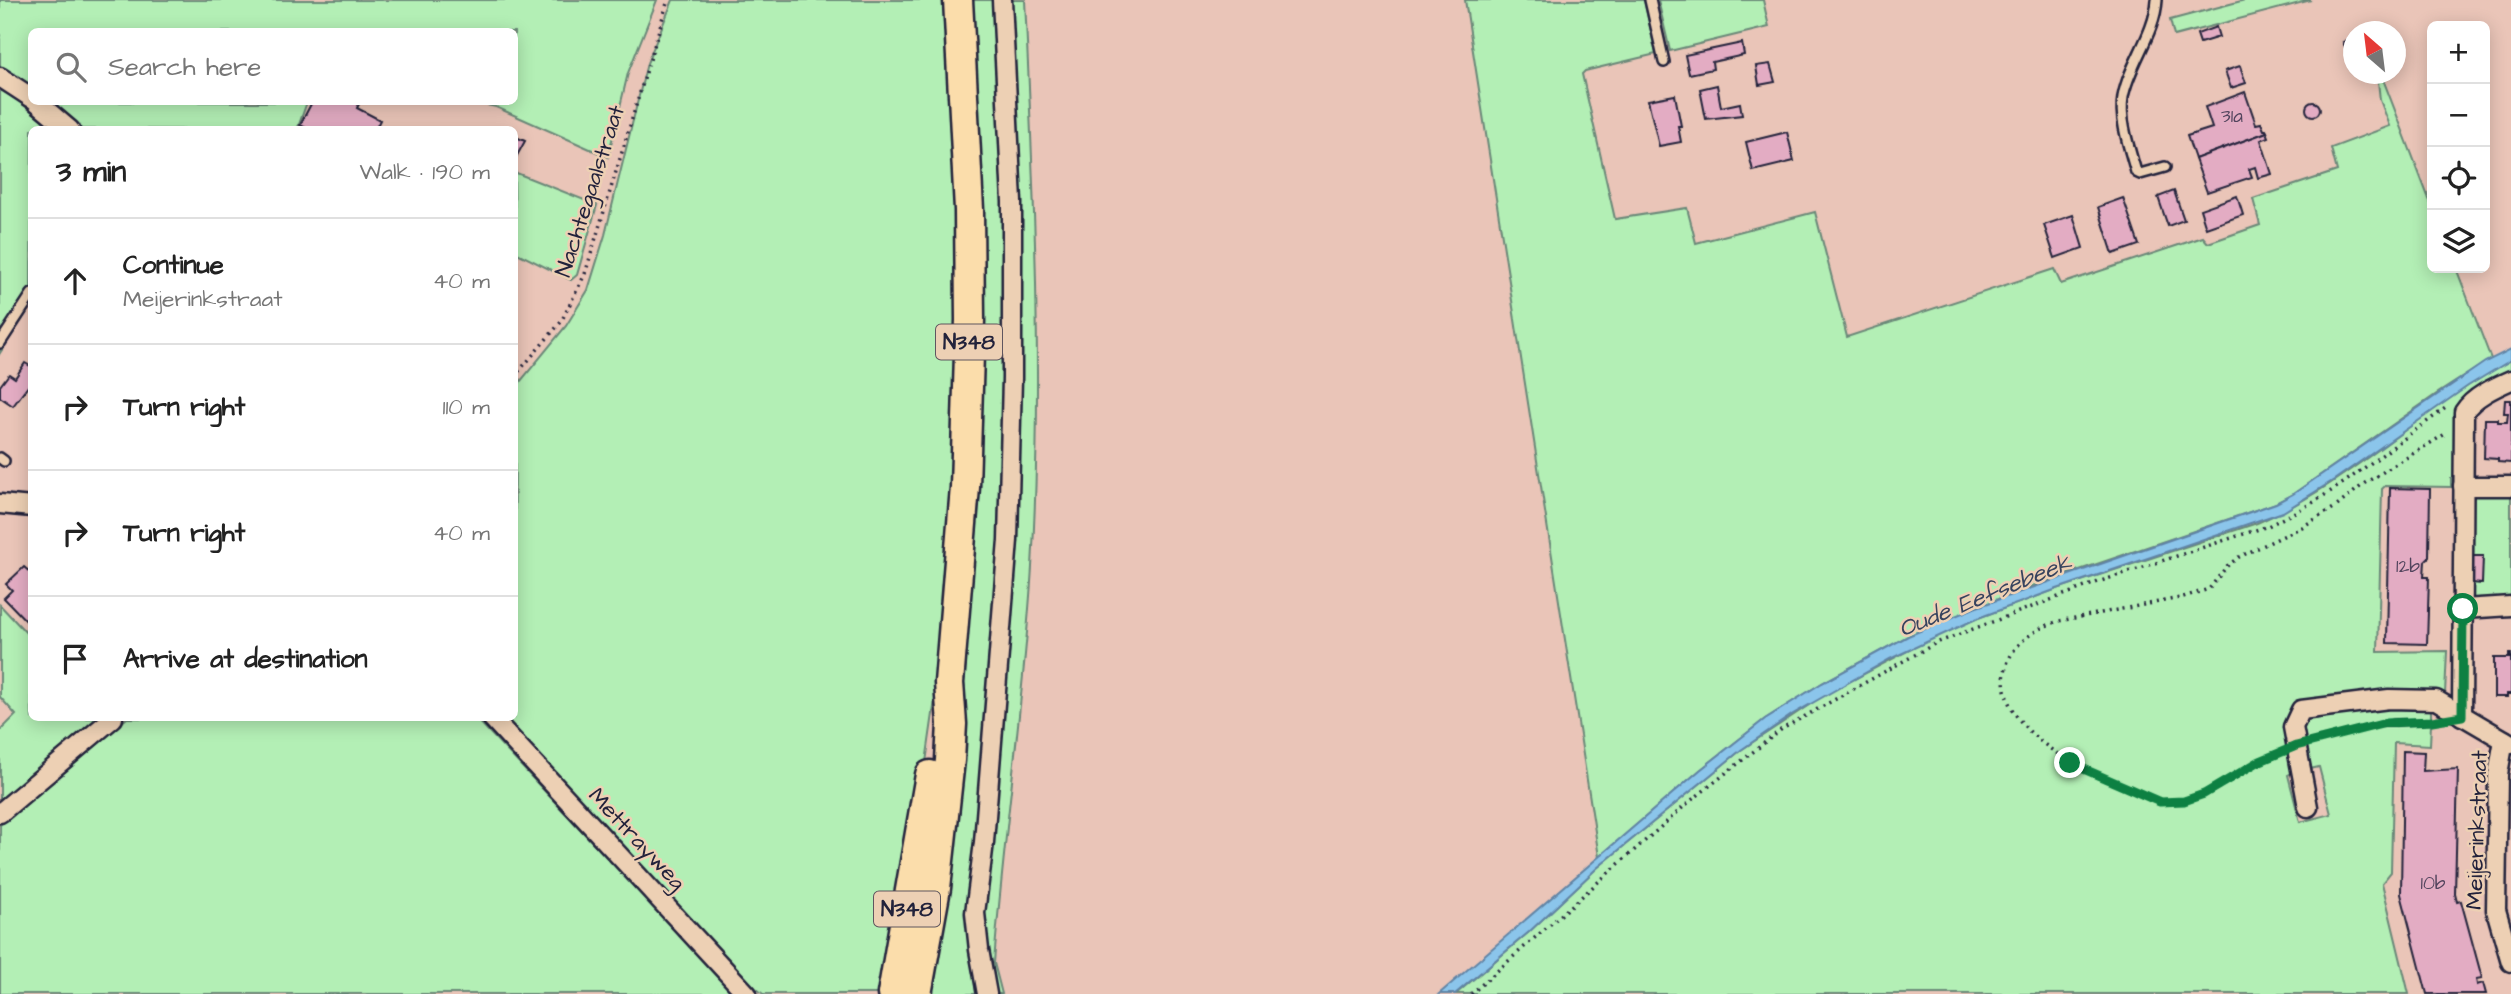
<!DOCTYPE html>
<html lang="en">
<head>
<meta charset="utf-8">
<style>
	:root { --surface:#fff; --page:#f2f2f2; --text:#222; --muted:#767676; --line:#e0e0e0 }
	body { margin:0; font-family:"Architects Daughter",sans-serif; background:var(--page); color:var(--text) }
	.controls { position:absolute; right:21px; top:21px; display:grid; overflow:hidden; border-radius:10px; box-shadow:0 4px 18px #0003 }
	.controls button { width:63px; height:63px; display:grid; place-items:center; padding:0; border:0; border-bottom:2px solid var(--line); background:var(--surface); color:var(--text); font:35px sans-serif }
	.compass { position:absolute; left:2343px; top:21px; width:63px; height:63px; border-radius:50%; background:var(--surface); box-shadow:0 4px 18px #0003; rotate:332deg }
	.stop { position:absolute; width:21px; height:21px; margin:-16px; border:5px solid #0b8043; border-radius:50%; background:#fff }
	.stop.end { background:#0b8043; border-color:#fff; box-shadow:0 2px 7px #0008 }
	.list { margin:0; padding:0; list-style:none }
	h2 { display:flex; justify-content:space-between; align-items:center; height:91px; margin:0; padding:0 28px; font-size:30px }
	h2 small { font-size:23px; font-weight:400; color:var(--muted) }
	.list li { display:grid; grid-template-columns:46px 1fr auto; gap:21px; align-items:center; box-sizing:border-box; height:126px; padding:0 28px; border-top:2px solid var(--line) }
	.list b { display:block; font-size:26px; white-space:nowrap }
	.list p { margin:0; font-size:23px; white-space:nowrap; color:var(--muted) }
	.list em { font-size:23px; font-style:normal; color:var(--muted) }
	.icon { flex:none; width:38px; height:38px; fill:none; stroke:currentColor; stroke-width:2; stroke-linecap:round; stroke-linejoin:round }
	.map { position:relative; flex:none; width:2511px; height:994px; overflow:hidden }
	.search { position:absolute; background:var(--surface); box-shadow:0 4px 18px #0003; left:28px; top:28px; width:490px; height:77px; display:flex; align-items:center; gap:18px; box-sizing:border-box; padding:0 24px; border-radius:10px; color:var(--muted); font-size:26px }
	.panel { position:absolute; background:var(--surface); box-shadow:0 4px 18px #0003; left:28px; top:126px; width:490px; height:595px; border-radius:10px }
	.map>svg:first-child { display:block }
	.green { fill:#b3efb5; stroke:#6a8878; stroke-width:2 }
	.water { fill:#8bc5eb; stroke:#6184a5; stroke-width:2 }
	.building { fill:#e3acc3; stroke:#22223b; stroke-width:2 }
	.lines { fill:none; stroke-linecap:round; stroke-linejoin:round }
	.lane-casing { stroke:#22223b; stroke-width:14 }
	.street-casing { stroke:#22223b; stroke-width:23 }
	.primary-casing { stroke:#22223b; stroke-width:33 }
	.path { stroke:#22223b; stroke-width:3.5; stroke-dasharray:2 5; stroke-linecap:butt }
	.lane { stroke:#edd0b4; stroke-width:9 }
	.street { stroke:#edd0b4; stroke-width:18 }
	.primary { stroke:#fbddab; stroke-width:28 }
	.route { stroke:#0b8043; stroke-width:9 }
	.labels { text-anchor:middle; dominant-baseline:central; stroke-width:5; stroke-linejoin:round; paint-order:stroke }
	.number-label { font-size:19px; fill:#52445d }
	.shield { fill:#edd0b4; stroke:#5f565f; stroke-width:2 }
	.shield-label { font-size:21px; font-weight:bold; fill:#22223b }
	.street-label { font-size:23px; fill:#22223b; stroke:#edd0b4 }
	.water-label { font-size:24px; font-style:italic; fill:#37435e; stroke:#edd0b4 }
</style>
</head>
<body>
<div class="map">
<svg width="2511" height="994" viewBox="0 0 2511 994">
	<rect width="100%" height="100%" fill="#eac5b8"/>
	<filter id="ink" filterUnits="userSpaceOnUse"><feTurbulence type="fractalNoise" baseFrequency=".0143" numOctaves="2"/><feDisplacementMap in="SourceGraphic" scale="14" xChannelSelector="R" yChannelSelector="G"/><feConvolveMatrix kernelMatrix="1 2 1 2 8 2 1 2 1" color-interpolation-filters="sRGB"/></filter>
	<g filter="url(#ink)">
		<g class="green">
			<path d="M0 0H657L628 73 608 157 496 107 473 102H514V32H32L31 87 0 66Z"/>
			<path d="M673 0H949L957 156 956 435 937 686 921 797 886 994H763L739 974 501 718H514L515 388 566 326 588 290 605 235 647 63Z"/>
			<path d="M969 0H993L1000 102 1006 286 1001 486 993 638 967 924C968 948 974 970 976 994H923L946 847Z"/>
			<path d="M1008 0H1025C1034 189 1043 378 1032 567 1024 699 1004 831 994 963L1002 994H993L982 918 1018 480 1022 373 1019 173Z"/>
			<path d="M1465 0H1644L1656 54 1585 71 1582 74 1615 219 1687 208 1696 243 1815 212 1847 337 2054 269 2061 284 2203 237 2208 243 2260 225 2253 199 2337 171 2331 148 2390 126 2380 100 2378 81 2372 74H2381L2432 207V268H2456L2491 359 2438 393 2293 494 2276 503 2015 592 1908 636 1822 683 1765 719 1700 770 1599 857Z"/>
			<path d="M1658 0H1763L1769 27 1670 51Z"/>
			<path d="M2245 0H2311L2174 36 2170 20Z"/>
			<path d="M0 90 16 99 54 129 32 130 31 306 0 353Z"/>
			<path d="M49 102H307L297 130 79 129Z"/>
			<path d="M514 172 597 205 577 275 571 280 515 252Z"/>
			<path d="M2511 360V375L2461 405 2459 479H2451V487L2385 486 2382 489 2378 652 2447 651 2445 694 2290 714 2287 717 2292 773 2288 775 2300 822 2331 814 2319 767 2306 770 2302 746 2377 727 2431 724 2430 745 2394 743 2391 872 2382 883 2409 994H1456L1529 932 1597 868 1741 750 1824 695 1930 639 1978 618 2057 589 2257 523C2350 484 2422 407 2511 360Z"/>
			<path d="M2511 490V602H2474L2471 599 2472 496 2476 493Z"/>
			<path d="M0 605 31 638 32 718H100L0 805V731L16 715 0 697Z"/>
			<path d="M2356 706H2431V719H2394L2302 742V725L2309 717Z"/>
			<path d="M127 718H476L735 994H0V825Z"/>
		</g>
		<path class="water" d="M2511 349V360L2468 386 2334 480 2283 512 2057 589 1978 618 1890 659 1793 714 1741 750 1597 868 1529 932 1455 994H1439L1700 770 1765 719 1822 683 1908 636 1974 608 2276 503 2293 494 2485 362Z"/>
		<g class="building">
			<path d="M2216 27 2219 37 2200 43 2197 34Z"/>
			<path d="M2352 38 2354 54 2349 56 2343 42Z"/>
			<path d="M1742 43 1744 55 1712 62 1713 69 1689 74 1685 55Z"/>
			<path d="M1770 64 1775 82 1759 85 1756 66Z"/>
			<path d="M2240 66 2246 83 2231 88 2225 71Z"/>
			<path d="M1717 85 1721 107 1740 103 1742 115 1706 119 1700 89Z"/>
			<path d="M2245 92 2256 124 2261 123 2264 130H2266L2267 132 2195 159 2187 136 2212 128 2205 107Z"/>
			<path d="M1675 95 1681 126H1678L1681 142 1659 146 1648 100Z"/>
			<path d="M312 102H360L357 108 380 120 375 130H310L300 125Z"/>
			<circle cx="2313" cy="109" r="7"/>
			<path d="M1787 132 1794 161 1753 171 1746 142Z"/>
			<path d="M2267 132 2269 137 2261 140 2272 174 2258 178 2255 167 2249 169 2252 177 2207 192 2195 159Z"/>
			<path d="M514 136 525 141 514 161Z"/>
			<path d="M2174 191 2184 220 2168 226 2158 197Z"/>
			<path d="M2237 196 2243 215 2206 228 2200 209Z"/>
			<path d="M2123 198 2139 245 2113 254 2098 207Z"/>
			<path d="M2073 215 2083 248 2055 258 2044 225Z"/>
			<path d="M25 363 32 367V381L13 406 0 397V386L9 374 15 378Z"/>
			<path d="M2505 400H2511V463L2498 462V459L2484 458 2485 419H2498V422H2507L2508 413H2504Z"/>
			<path d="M2390 488 2430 489 2429 557 2425 561 2424 577H2429L2427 644 2387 643Z"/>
			<path d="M2472 556H2483L2482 584 2472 583Z"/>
			<path d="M24 567 32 574V627L4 598 12 590 6 584Z"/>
			<path d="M2509 654H2511V694H2507V697H2494V658H2509Z"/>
			<path d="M2403 751 2424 752 2423 771 2458 769 2455 894 2457 902 2461 901 2482 978 2476 979 2477 985 2483 983 2486 994H2427L2401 894Z"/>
		</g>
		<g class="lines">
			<g class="lane-casing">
				<g id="lane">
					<path d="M1650 0 1664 62"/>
					<path d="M2157 0C2155 34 2129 64 2123 97 2119 120 2130 150 2136 172L2140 174 2165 167"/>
					<path d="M0 343 32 294"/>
					<path d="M0 458 4 461"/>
				</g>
			</g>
			<g class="street-casing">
				<g id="street">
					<path d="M0 77 32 98"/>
					<path d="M37 102 70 130"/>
					<path d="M2463 486H2511"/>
					<path d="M0 504 32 507"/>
					<path d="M2463 609 2511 606"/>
					<path d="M2462 716 2464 412C2473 397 2495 387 2511 380"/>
					<path d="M492 718 747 994"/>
					<path d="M2504 740 2498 774 2496 910 2511 962"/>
					<path d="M2308 807 2293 727 2301 710 2389 699 2436 700 2511 744"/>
					<path d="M0 813 113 718"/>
					<path d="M987 994 979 950 975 913 984 842 1008 540 1012 378V202L1002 0"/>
				</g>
			</g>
			<g class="primary-casing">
				<g id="primary">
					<path d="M892 994 930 775"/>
					<path d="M917 994 936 888 950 760 952 724 949 683 965 487 970 320 969 210 958 0"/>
				</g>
			</g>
			<g class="path">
				<path d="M514 377 561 322 585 274 668 0"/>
				<path d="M2314 741 2393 722 2437 720"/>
				<path d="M2280 752C2247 766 2211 799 2175 802 2157 804 2141 795 2125 788 2080 771 1987 724 2007 664 2015 641 2037 628 2059 621L2180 598 2209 589 2227 566 2239 557 2302 527 2337 506 2365 483 2447 433"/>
				<path d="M1471 994 1688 803 1782 729 1936 643 2101 581 2268 526 2314 502 2345 482 2447 407"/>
			</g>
			<use href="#lane" class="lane"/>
			<use href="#street" class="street"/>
			<use href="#primary" class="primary"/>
		</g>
	</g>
	<g class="lines" filter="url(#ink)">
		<path class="route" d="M2070 763 2160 802 2184 801 2204 794 2258 762 2296 746 2386 723 2432 721 2462 716 2463 609"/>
	</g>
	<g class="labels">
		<g class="number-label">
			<text x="2232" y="116">31a</text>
			<text x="2408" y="566">12b</text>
			<text x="2433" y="883">10b</text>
		</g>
		<g class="shield">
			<rect x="936" y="324.5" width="66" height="35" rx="5"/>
			<rect x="874" y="891.5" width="66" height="35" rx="5"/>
		</g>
		<g class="shield-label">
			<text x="969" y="342">N348</text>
			<text x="907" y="909">N348</text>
		</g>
		<g class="street-label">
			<text transform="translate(590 191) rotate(-72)">Nachtegaalstraat</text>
			<text transform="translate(2477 830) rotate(-88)">Meijerinkstraat</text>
			<text transform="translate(637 839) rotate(47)">Mettrayweg</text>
		</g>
		<g class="water-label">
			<text transform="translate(1985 596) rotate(-22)">Oude Eefsebeek</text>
		</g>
	</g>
</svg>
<div class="controls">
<button>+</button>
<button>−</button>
<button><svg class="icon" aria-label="locate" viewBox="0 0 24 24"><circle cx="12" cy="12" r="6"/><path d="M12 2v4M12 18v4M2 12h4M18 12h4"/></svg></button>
<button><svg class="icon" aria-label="layers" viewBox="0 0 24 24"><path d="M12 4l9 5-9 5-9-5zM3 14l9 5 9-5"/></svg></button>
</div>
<svg class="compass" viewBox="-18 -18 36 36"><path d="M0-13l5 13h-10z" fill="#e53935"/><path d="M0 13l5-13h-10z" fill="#767676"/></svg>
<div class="stop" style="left:2463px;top:609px"></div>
<div class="stop end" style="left:2070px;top:763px"></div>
<div class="search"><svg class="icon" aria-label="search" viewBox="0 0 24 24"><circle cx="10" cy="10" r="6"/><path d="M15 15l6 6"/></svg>Search here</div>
<section class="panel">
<h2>3 min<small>Walk · 190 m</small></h2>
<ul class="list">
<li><svg class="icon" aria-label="ahead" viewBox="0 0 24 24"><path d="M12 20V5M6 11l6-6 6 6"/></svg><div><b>Continue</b><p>Meijerinkstraat</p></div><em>40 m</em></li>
<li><svg class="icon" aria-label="right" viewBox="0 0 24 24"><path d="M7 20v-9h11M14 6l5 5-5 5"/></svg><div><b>Turn right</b></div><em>110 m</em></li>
<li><svg class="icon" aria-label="right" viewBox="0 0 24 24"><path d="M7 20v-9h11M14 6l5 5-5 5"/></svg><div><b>Turn right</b></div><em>40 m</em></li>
<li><svg class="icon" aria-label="arrive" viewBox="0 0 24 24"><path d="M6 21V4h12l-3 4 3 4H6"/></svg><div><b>Arrive at destination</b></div></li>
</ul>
</section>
</div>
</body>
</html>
